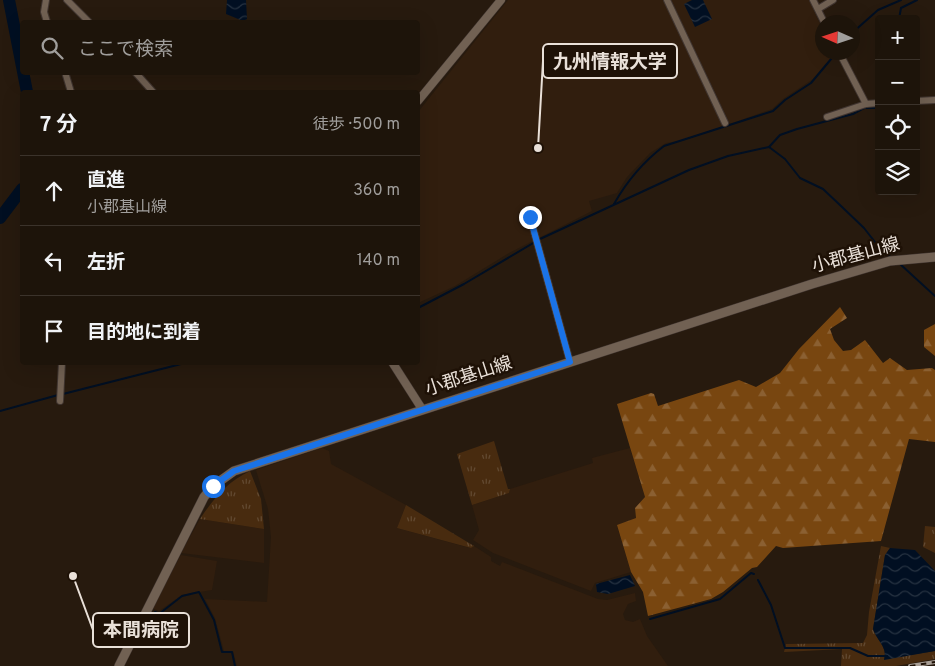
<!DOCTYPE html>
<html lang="ja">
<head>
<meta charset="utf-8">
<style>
	:root { --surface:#1d140a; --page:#2a2118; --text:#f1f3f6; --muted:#a09e9c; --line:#3b332b }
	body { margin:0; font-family:Overpass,"Noto Sans JP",sans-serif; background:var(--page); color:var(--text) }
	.controls { position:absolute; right:15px; top:15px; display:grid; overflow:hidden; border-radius:5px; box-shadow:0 5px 20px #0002 }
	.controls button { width:45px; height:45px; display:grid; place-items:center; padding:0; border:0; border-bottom:1px solid var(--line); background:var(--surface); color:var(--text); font:25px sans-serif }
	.compass { position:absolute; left:815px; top:15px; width:45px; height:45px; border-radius:50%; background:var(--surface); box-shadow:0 5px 20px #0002; rotate:273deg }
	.stop { position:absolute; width:15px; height:15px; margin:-11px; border:4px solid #1a73e8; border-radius:50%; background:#fff }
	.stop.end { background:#1a73e8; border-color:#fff; box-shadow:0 1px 5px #0008 }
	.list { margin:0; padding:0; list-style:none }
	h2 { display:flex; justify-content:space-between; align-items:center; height:65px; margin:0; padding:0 20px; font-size:21px }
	h2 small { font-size:16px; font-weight:400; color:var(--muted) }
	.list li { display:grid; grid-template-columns:32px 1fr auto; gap:15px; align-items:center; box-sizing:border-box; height:70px; padding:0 20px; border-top:1px solid var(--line) }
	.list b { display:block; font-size:19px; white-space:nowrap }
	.list p { margin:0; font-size:16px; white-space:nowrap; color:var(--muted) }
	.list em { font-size:16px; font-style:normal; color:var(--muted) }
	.icon { flex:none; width:28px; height:28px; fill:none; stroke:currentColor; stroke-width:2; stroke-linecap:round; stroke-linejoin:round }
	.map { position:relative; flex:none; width:935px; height:666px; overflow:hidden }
	.search { position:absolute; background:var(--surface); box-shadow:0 5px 20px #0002; left:20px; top:20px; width:400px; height:55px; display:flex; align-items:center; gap:12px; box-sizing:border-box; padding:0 18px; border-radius:5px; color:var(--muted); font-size:19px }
	.panel { position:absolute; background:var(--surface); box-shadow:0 5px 20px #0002; left:20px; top:90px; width:400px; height:275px; border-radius:5px }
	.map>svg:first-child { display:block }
	.built { fill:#311e0e }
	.grass { fill:url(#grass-tufts) }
	.forest { fill:url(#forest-firs) }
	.water { fill:url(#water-waves) }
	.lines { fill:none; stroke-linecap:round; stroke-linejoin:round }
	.stream { stroke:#010f22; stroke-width:2 }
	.river { stroke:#010f22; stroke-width:12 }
	.minor-casing { stroke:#403530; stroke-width:8 }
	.tertiary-casing { stroke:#403530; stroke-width:9 }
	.secondary-casing { stroke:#403530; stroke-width:10 }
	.minor { stroke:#716153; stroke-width:6 }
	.tertiary { stroke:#716153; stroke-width:8 }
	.secondary { stroke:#716153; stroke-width:9 }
	.rail-casing { stroke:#a89e95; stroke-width:4 }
	.rail { stroke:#1e1106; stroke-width:2; stroke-dasharray:5.5; stroke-linecap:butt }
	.route { stroke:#1a73e8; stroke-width:6 }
	.labels { text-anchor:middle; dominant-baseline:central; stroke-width:5; stroke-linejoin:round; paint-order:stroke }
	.street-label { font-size:18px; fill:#e9e0d8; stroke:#1e1106 }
	.leader { fill:none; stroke:#e9e0d8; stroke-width:2 }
	.callout-dot { fill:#e9e0d8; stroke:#1e1106; stroke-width:2 }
	.callout { fill:#1e1106; stroke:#e9e0d8; stroke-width:2 }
	.callout-label { font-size:19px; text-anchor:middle; font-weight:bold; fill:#e9e0d8 }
</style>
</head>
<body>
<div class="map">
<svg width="935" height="666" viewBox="0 0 935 666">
	<defs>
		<pattern id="grass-tufts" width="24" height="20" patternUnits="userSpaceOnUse" patternTransform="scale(1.25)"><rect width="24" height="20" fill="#482b0f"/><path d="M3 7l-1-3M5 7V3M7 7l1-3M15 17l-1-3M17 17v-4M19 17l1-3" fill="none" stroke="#624931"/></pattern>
		<pattern id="forest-firs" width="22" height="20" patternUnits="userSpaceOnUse" patternTransform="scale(1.25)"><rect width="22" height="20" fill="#784610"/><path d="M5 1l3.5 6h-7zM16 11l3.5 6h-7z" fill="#8b6032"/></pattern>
		<pattern id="water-waves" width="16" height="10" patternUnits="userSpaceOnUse" patternTransform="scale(1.25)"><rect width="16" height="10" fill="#010f22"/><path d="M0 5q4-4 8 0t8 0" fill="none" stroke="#263241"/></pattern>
	</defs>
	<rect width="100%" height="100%" fill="#271a0e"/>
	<g class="built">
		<path d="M508 0H664L723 126 684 140 666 143 650 153 627 177 617 193 589 201 592 211 509 253 455 286 418 303V112Z"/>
		<path d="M671 0H809L822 28V52L835 53 813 79 783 99 772 109 730 124Z"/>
		<path d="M322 448 329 451 331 464 406 505 397 528 470 548 474 546 491 557V561L500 566 502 562 598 599 607 600 635 593 636 601 628 604 623 614 625 620 633 622 640 619 647 636 668 666H237L233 651H224L215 618 205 599 267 602 271 537 268 509 256 470Z"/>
		<path d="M630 448 645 497 635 508 636 518 617 526 631 572 595 583 591 591 493 553 473 540 479 530 472 505 509 493 510 489 593 463 592 458Z"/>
		<path d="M200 519 264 529V563L181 553Z"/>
		<path d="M181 555 217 561 212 590 182 595 159 611 152 608Z"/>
	</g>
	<g class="grass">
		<path d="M494 441 508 489H510L509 493 472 505 457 454Z"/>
		<path d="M250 471 261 499 264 529 200 519C214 498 227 482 250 471Z"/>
		<path d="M406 505 474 546 471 548 397 528Z"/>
		<path d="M925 526 935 527V553L923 547Z"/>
		<path d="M881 546 890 548 885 555 873 629C877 641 888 647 884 659L935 651V659L896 666H841L842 649 784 652 786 644 863 643 867 635 869 612Z"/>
	</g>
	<g class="forest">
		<path d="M840 307 847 318 830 329 834 340 843 351 851 350 865 340 883 363 890 358 907 370 932 368 935 370V442L909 439 881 541 783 548 776 546 757 567 752 568 723 592 711 599 648 616 643 592 631 572 617 525 636 518 635 508 645 497 617 404 651 393 654 394 658 406 739 380 756 387 780 373 799 349Z"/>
		<path d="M935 324V356L924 347V330Z"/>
	</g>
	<g class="water">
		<path d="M227 0H246L247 19 243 21 226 14Z"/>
		<path d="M692 0H703L712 19 695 27 684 4Z"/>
		<path d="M890 548 915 550 935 571V651L884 660C888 647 877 641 873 629L885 555Z"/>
		<path d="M630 575 635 586 608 594 597 592 596 584Z"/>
	</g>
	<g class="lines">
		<g class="stream">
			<path d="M899 19 901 8 917 0"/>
			<path d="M852 33 878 10 901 0"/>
			<path d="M769 147 785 159 800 178 823 189 841 206 864 228 882 251 892 258"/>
			<path d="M614 204C627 181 643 162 664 146L773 111 785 100 811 83 837 52"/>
			<path d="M900 264 935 296"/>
			<path d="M418 308 464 284 540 239 689 170 728 156 769 147 780 135 797 129 853 114 864 108H879"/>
			<path d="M63 394 189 362"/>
			<path d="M0 411 58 395"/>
			<path d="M758 580 771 605 785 648H850L868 656H887"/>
			<path d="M155 612 159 614 182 596 199 592 214 620 222 652H232L235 666"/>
			<path d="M650 619 720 599 751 573 754 574"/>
		</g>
		<g class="river">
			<path d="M9 0 27 92"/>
			<path d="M0 218 22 189"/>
		</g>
		<g class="minor-casing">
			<g id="minor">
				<path d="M46 0 44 12 47 22"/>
				<path d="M67 0 89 22"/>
				<path d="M667 0 725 123"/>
				<path d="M813 0 824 22"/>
				<path d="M818 9 833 0"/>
				<path d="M839 52 866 104"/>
				<path d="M65 72 71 92"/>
				<path d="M135 72 153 92"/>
				<path d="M916 101 935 100"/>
				<path d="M827 117 866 104 879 103"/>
				<path d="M530 217 570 362"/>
				<path d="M60 401 62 362"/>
			</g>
		</g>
		<g class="tertiary-casing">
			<g id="tertiary">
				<path d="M418 101 501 0"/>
				<path d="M392 362 422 409"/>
			</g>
		</g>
		<g class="secondary-casing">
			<path id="secondary" d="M119 666 204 497 213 486 234 471 812 284 890 261 935 257"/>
		</g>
		<use href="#minor" class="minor"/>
		<use href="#tertiary" class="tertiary"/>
		<use href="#secondary" class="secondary"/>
		<g class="rail-casing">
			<path id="rail" d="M910 666 935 662"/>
		</g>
		<use href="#rail" class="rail"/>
	</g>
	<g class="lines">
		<path class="route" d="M213 486 234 471 570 362 530 217"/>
	</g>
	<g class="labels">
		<g class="street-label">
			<text transform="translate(856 256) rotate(-15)">小郡基山線</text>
			<text transform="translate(469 377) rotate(-18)">小郡基山線</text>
		</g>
	</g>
	<path class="leader" d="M538 148L543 61M73 576L93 630"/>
	<g class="callout-dot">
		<circle cx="538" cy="148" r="5"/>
		<circle cx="73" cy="576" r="5"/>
	</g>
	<g class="callout">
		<rect x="543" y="44" width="134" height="34" rx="5"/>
		<rect x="93" y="613" width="96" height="34" rx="5"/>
	</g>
	<g class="callout-label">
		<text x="610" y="68">九州情報大学</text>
		<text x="141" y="636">本間病院</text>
	</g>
</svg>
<div class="controls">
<button>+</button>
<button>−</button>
<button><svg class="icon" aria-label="locate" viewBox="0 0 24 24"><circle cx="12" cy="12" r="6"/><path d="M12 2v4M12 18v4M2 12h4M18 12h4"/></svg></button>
<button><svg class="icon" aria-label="layers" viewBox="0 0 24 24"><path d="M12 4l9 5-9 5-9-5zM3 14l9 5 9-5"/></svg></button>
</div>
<svg class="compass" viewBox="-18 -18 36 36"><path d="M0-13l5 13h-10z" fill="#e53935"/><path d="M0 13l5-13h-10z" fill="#a09e9c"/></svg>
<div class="stop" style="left:213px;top:486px"></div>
<div class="stop end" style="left:530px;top:217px"></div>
<div class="search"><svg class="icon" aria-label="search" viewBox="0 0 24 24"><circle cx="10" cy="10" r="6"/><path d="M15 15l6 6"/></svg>ここで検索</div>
<section class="panel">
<h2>7 分<small>徒歩 · 500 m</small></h2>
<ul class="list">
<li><svg class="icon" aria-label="ahead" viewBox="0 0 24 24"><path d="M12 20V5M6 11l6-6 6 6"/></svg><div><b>直進</b><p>小郡基山線</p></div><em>360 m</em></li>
<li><svg class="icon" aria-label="left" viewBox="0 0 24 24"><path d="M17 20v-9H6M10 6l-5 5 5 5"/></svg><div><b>左折</b></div><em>140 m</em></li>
<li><svg class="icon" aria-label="arrive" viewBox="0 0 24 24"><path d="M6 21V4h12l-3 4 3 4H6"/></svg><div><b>目的地に到着</b></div></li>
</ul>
</section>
</div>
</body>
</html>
